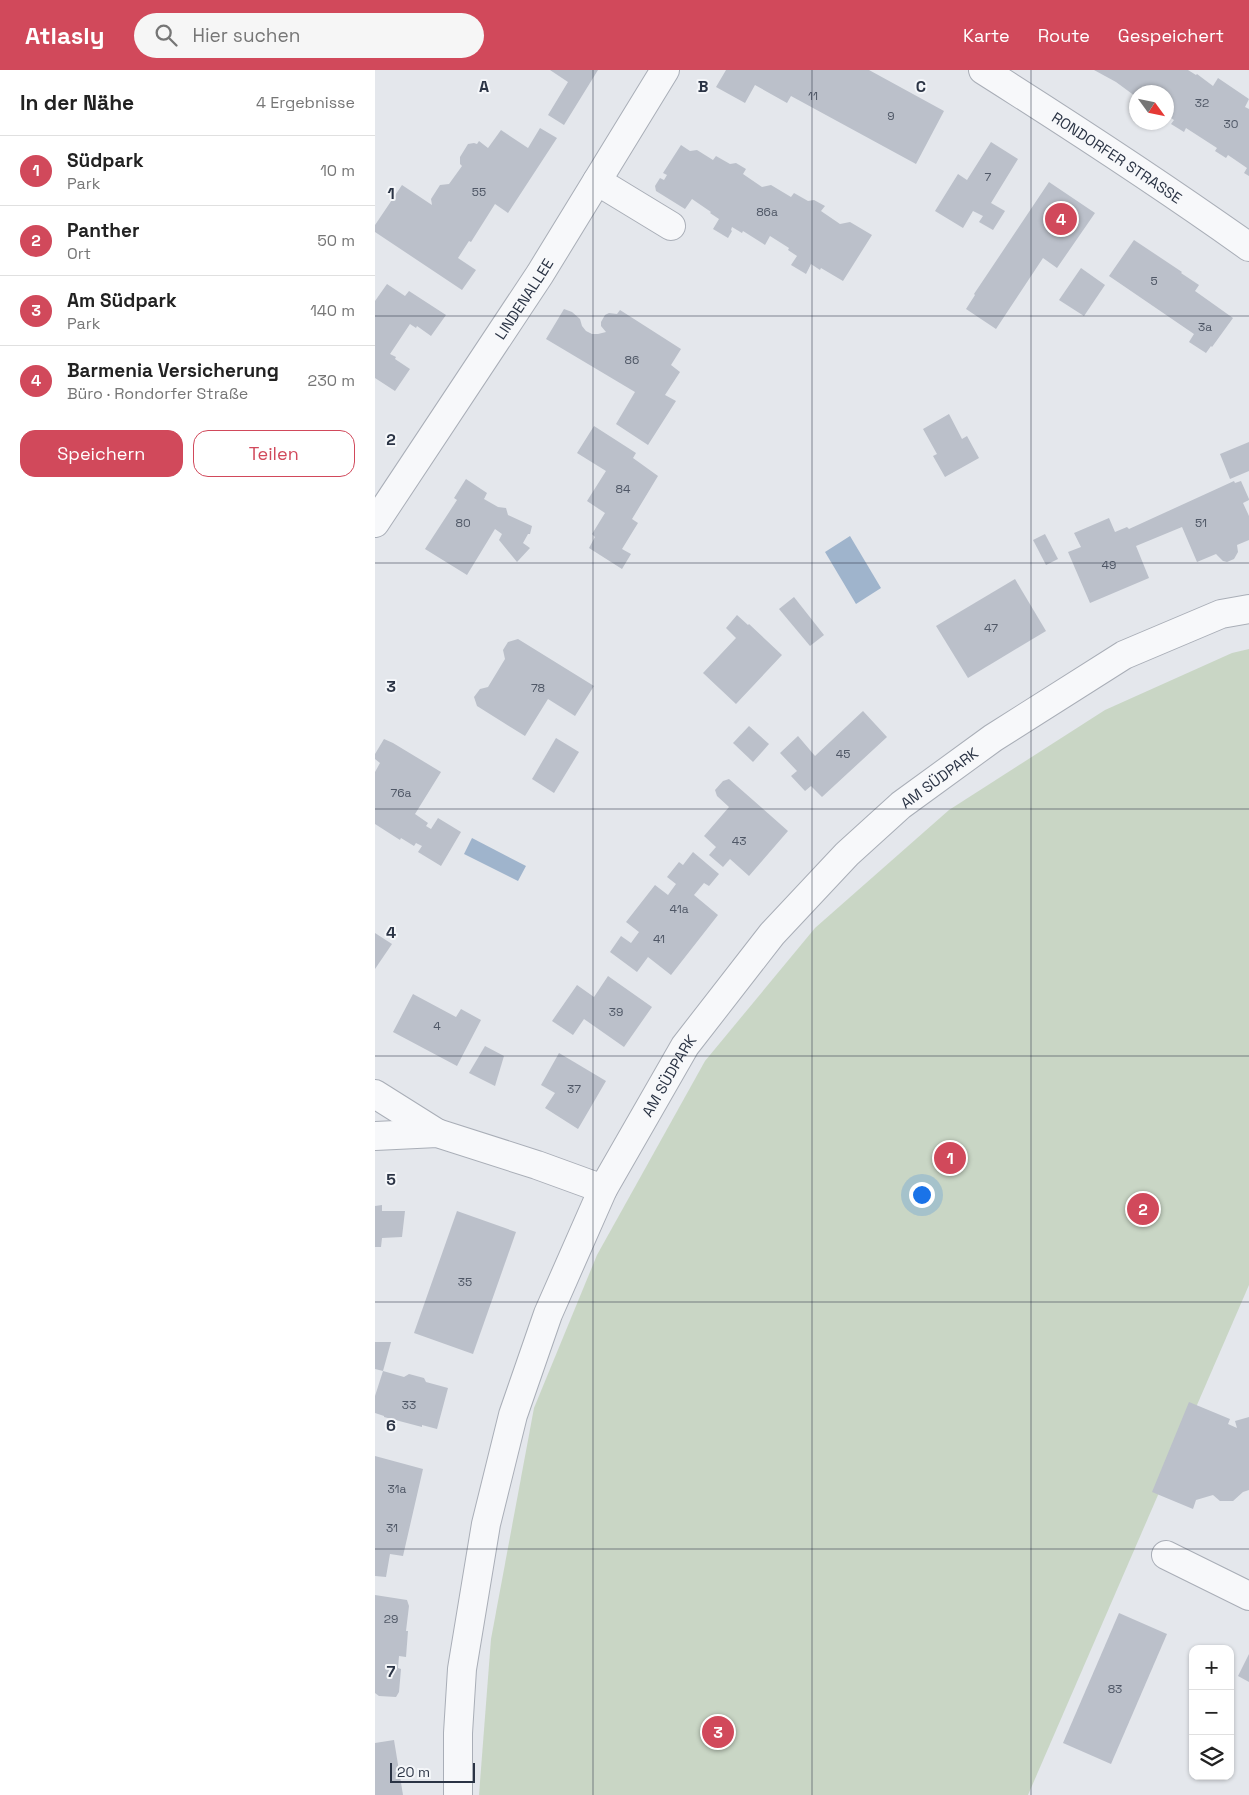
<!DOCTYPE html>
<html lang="de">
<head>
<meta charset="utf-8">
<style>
	:root { --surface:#fff; --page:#f6f6f6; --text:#222; --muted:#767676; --line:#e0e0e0; --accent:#d1495b }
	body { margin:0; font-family:"Space Grotesk",sans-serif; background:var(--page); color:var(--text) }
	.controls { position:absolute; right:15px; bottom:15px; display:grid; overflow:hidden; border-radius:10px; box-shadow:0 1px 4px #0004 }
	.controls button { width:45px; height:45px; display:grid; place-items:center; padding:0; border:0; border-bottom:1px solid var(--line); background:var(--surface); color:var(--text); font:25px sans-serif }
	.compass { position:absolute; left:754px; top:15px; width:45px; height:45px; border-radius:50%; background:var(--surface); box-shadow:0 1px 4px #0004; rotate:123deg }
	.scale { position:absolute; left:15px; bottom:12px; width:85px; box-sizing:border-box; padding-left:5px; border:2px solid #2b3445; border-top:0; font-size:14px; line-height:18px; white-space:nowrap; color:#2b3445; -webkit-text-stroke:4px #f4f6f9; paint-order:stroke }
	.you { position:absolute; left:546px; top:1124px; width:18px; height:18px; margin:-12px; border:4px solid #fff; border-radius:50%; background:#1a73e8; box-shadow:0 0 0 8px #1a73e833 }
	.badge { display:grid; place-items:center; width:32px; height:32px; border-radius:50%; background:var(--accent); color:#fff; font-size:16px; font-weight:700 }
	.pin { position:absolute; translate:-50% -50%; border:2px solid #fff; box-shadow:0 1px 5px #0006 }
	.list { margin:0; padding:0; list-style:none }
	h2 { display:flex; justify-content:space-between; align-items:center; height:65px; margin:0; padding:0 20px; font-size:21px }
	h2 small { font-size:16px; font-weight:400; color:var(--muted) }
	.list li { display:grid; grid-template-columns:32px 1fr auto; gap:15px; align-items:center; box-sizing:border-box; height:70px; padding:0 20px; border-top:1px solid var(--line) }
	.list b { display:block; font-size:19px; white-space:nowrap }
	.list p { margin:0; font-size:16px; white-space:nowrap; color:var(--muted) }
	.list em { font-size:16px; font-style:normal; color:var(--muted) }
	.actions { display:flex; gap:10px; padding:15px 20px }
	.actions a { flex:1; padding:11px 0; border:1px solid var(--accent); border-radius:15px; text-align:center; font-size:18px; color:var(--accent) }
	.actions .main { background:var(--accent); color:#fff }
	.icon { flex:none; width:28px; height:28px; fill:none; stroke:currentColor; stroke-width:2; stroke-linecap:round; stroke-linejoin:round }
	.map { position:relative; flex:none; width:874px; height:1725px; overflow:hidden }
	header { display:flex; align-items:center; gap:30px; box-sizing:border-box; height:70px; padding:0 25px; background:var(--accent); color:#fff }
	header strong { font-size:24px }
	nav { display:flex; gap:28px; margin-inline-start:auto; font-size:18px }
	.search { width:350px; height:45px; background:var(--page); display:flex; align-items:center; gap:12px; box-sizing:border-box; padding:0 18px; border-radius:28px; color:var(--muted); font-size:19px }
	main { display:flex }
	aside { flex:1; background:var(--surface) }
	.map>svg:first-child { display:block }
	.green { fill:#c9d6c5 }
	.water { fill:#9fb4cc }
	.building { fill:#bbc0ca }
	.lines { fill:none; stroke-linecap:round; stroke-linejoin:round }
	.minor-casing { stroke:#a9aeb7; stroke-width:30 }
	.minor { stroke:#f7f8fa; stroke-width:28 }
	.grid { fill:none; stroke:#2b3445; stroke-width:1; stroke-opacity:0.55 }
	.labels { text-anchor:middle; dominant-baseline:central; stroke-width:4; stroke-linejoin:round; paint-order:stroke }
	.number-label { font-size:12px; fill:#4f5766 }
	.street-label { font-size:15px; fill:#2b3445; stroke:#f4f6f9 }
	.grid-label { font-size:16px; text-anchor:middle; font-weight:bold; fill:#2b3445; stroke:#f4f6f9; stroke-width:4; stroke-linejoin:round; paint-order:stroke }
</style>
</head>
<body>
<header>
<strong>Atlasly</strong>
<div class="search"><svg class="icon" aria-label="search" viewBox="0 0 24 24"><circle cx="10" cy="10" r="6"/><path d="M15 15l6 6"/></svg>Hier suchen</div>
<nav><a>Karte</a><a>Route</a><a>Gespeichert</a></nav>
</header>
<main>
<aside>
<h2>In der Nähe<small>4 Ergebnisse</small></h2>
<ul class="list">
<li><span class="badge">1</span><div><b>Südpark</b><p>Park</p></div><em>10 m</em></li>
<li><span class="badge">2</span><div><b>Panther</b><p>Ort</p></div><em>50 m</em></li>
<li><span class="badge">3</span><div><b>Am Südpark</b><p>Park</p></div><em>140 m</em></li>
<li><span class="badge">4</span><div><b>Barmenia Versicherung</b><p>Büro · Rondorfer Straße</p></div><em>230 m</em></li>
</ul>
<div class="actions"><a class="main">Speichern</a><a>Teilen</a></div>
</aside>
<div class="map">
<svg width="874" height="1725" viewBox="0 0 874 1725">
	<rect width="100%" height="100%" fill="#e4e7ec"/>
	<path class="green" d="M874 579V1215L653 1725H104L116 1569 159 1338 222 1185 330 991 440 858 574 740 730 640 857 583Z"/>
	<g class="water">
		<path d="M475 466 506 518 481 534 450 482Z"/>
		<path d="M97 768 151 796 143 811 89 784Z"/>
	</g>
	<g class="building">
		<path d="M175 0H223L189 55 173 45 193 12Z"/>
		<path d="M351 0H494L569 41 541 94 416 26 412 33 380 15 370 33 341 17Z"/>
		<path d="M719 0H813L821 5 822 4 838 16 843 8 874 29 870 37 874 39V106L869 103 872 98 853 85 851 88 840 81 842 78 811 58 809 62 796 54 799 50 792 45V22H762V26H760L741 12Z"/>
		<path d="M165 58 182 68 133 143 120 134 96 172 94 171 83 188 101 200 87 220 0 162V155L27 115 57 135 56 129 65 115 74 114 87 96 85 94V87L93 74 99 73 102 74 104 71 113 78 126 60 153 78Z"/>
		<path d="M616 72 643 89 616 133 630 141 618 160 604 152 608 146 598 141 588 158 560 141 583 104 592 110Z"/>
		<path d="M306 75 315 81 322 80 338 90 341 86 355 94 361 93 371 99 368 104 387 117 396 115 416 127 419 123 433 131 439 130 450 136 446 141 465 154 475 152 497 165 468 211 446 198 445 200 436 194 431 204 416 195 422 186 413 180 414 178 395 166 390 175 368 161 367 163 357 157 356 160 357 161 353 168 338 159 344 149 335 143 336 142 317 129 310 139 281 121 280 116 285 108 289 110 292 105 288 103Z"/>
		<path d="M674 112 720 143 682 198 668 188 621 259 591 239 600 225 599 224Z"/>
		<path d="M759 170 807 202 806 203 824 215 820 221 858 248 837 277 836 276 831 283 814 272 819 264 734 206Z"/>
		<path d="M706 198 730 215 709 246 684 230Z"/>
		<path d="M12 214 30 226 34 221 71 245 56 266 42 256 41 258 35 254 15 284 21 287 20 289 35 299 20 321 0 308V231Z"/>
		<path d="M189 239 197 242 205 249 207 256 211 261 217 264H223L231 262 226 256V252L230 245 234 243 242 244 245 240 306 279 296 295 305 302 290 325 301 331 273 375 241 354 260 322 171 269Z"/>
		<path d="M574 344 587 369 592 366 604 388 570 407 558 386 562 384 548 359Z"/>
		<path d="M219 356 261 383 258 388 283 406 257 449 263 453 247 479 256 484 247 499 214 478 220 467 217 464 230 443 212 431 231 401 202 383Z"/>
		<path d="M874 372V401L855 409 845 384Z"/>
		<path d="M91 409 112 423 109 429 123 437 131 438 133 445 157 456 155 464H153L148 473 155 478 142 492 124 470 127 464 120 459 92 505 50 479 82 430 79 428Z"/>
		<path d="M859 411 860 413 866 411 874 429V430L868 433 874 446V470L862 475 863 482 859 489 852 492 848 491 841 484 822 492 807 457 761 476 774 508 715 533 693 482 706 477 699 463 734 448 740 462 752 457 754 459Z"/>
		<path d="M670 464 683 489 671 495 658 470Z"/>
		<path d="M640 509 671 561 593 608 561 556Z"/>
		<path d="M419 527 449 565 435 576 404 539Z"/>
		<path d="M362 545 373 555 374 554 407 585 361 634 328 603 361 568 351 558Z"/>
		<path d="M143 569 219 616 200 646 173 629 150 666 102 636 99 627 105 619 113 617 130 589 128 580 133 572Z"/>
		<path d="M488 641 512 667 447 727 436 716 430 721 416 706 422 701 405 683 423 666 440 686Z"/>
		<path d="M374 656 394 674 378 692 358 673Z"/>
		<path d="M181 668 204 682 179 723 157 709Z"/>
		<path d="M9 669 18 673 66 702 40 744 53 753 51 756 56 759 63 748 86 762 66 796 43 782 47 776 41 773 39 776 26 768 25 770 0 754V702L5 693 0 689V684Z"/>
		<path d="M354 709 413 761 374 806 355 789 348 797 334 785 341 777 329 766 354 737 342 726 340 720 348 711Z"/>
		<path d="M318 782 344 804 334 816 329 813 319 825 343 845 296 905 273 887 262 902 235 882 246 866 256 873 264 862 251 852 280 815 293 825 301 814 292 807 304 792 308 795Z"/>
		<path d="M0 863 17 874 0 899Z"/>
		<path d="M233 906 277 937 249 977 209 949 198 965 177 951 202 915 219 927Z"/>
		<path d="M38 924 81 947 86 939 106 950 82 996 18 962Z"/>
		<path d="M110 976 129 986 120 1016 94 1003Z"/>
		<path d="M184 983 231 1011 203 1059 170 1038 180 1023 166 1015Z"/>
		<path d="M7 1135V1141H30L27 1167 7 1168 6 1177H0V1136Z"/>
		<path d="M82 1141 141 1162 98 1284 39 1263Z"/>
		<path d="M0 1272H16L8 1301 0 1299Z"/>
		<path d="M8 1301 29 1307 34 1304 49 1308 51 1312 73 1318 62 1359 47 1355V1357L9 1347V1346L0 1343V1326Z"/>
		<path d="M814 1332 855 1349 853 1354 862 1358 860 1351 874 1347V1420L868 1422 858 1431H845L838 1425 821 1430 818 1439 777 1422Z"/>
		<path d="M0 1386 48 1399 28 1486 15 1484 11 1507 0 1506Z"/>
		<path d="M0 1525 32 1530 34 1536 31 1561H33L31 1587 24 1586 23 1598 26 1599 24 1622 21 1627 4 1626 0 1623Z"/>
		<path d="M744 1543 792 1564 736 1694 688 1673Z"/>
		<path d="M874 1584V1612L863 1606Z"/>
		<path d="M19 1670 28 1725H0V1673Z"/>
	</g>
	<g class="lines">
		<g class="minor-casing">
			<g id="minor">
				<path id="s1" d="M608 0C698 57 787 115 874 177"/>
				<path d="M222 111 296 156"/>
				<path id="s2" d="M0 453 165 204 290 0"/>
				<path d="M0 1024 62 1063"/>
				<path d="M0 1066 62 1063 162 1095 228 1119"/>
				<path d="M791 1485 874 1526"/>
				<path id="s3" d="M83 1725V1663L87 1599 111 1454 138 1345 173 1244 228 1119 310 976 397 864 472 784 526 735 618 668 749 585 846 544 874 539"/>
			</g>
		</g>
		<use href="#minor" class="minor"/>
	</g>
	<path class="grid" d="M218 0V1725M437 0V1725M656 0V1725M0 246H874M0 493H874M0 739H874M0 986H874M0 1232H874M0 1479H874"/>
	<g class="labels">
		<g class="number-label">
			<text x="438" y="26">11</text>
			<text x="827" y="33">32</text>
			<text x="516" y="46">9</text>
			<text x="856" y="54">30</text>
			<text x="613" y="107">7</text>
			<text x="104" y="122">55</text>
			<text x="392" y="142">86a</text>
			<text x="779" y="211">5</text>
			<text x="830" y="257">3a</text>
			<text x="257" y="290">86</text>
			<text x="248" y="419">84</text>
			<text x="88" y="453">80</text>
			<text x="826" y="453">51</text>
			<text x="734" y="495">49</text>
			<text x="616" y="558">47</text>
			<text x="163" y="618">78</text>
			<text x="468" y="684">45</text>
			<text x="26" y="723">76a</text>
			<text x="364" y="771">43</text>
			<text x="304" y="839">41a</text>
			<text x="284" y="869">41</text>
			<text x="241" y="942">39</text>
			<text x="62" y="956">4</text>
			<text x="199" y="1019">37</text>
			<text x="90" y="1212">35</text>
			<text x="34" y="1335">33</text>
			<text x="22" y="1419">31a</text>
			<text x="17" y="1458">31</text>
			<text x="16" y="1549">29</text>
			<text x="740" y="1619">83</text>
		</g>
		<g class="street-label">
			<text stroke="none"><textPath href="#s1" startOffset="160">RONDORFER STRASSE</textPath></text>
			<text stroke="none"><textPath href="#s2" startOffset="269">LINDENALLEE</textPath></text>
			<text stroke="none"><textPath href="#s3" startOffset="1165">AM SÜDPARK</textPath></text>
			<text stroke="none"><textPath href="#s3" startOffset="760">AM SÜDPARK</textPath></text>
		</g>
	</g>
	<g class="grid-label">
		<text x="109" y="22">A</text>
		<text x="328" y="22">B</text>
		<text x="546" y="22">C</text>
		<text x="16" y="129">1</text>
		<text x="16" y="375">2</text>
		<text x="16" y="622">3</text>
		<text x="16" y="868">4</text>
		<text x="16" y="1115">5</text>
		<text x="16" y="1361">6</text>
		<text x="16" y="1607">7</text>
	</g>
</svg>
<div class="controls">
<button>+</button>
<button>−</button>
<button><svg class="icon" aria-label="layers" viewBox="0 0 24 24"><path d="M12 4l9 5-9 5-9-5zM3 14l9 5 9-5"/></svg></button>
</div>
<svg class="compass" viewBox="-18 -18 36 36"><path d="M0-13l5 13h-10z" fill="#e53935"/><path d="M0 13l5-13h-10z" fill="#767676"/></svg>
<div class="scale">20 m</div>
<div class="you"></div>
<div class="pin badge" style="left:575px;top:1088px">1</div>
<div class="pin badge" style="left:768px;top:1139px">2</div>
<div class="pin badge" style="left:343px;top:1662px">3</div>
<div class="pin badge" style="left:686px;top:149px">4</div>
</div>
</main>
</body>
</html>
